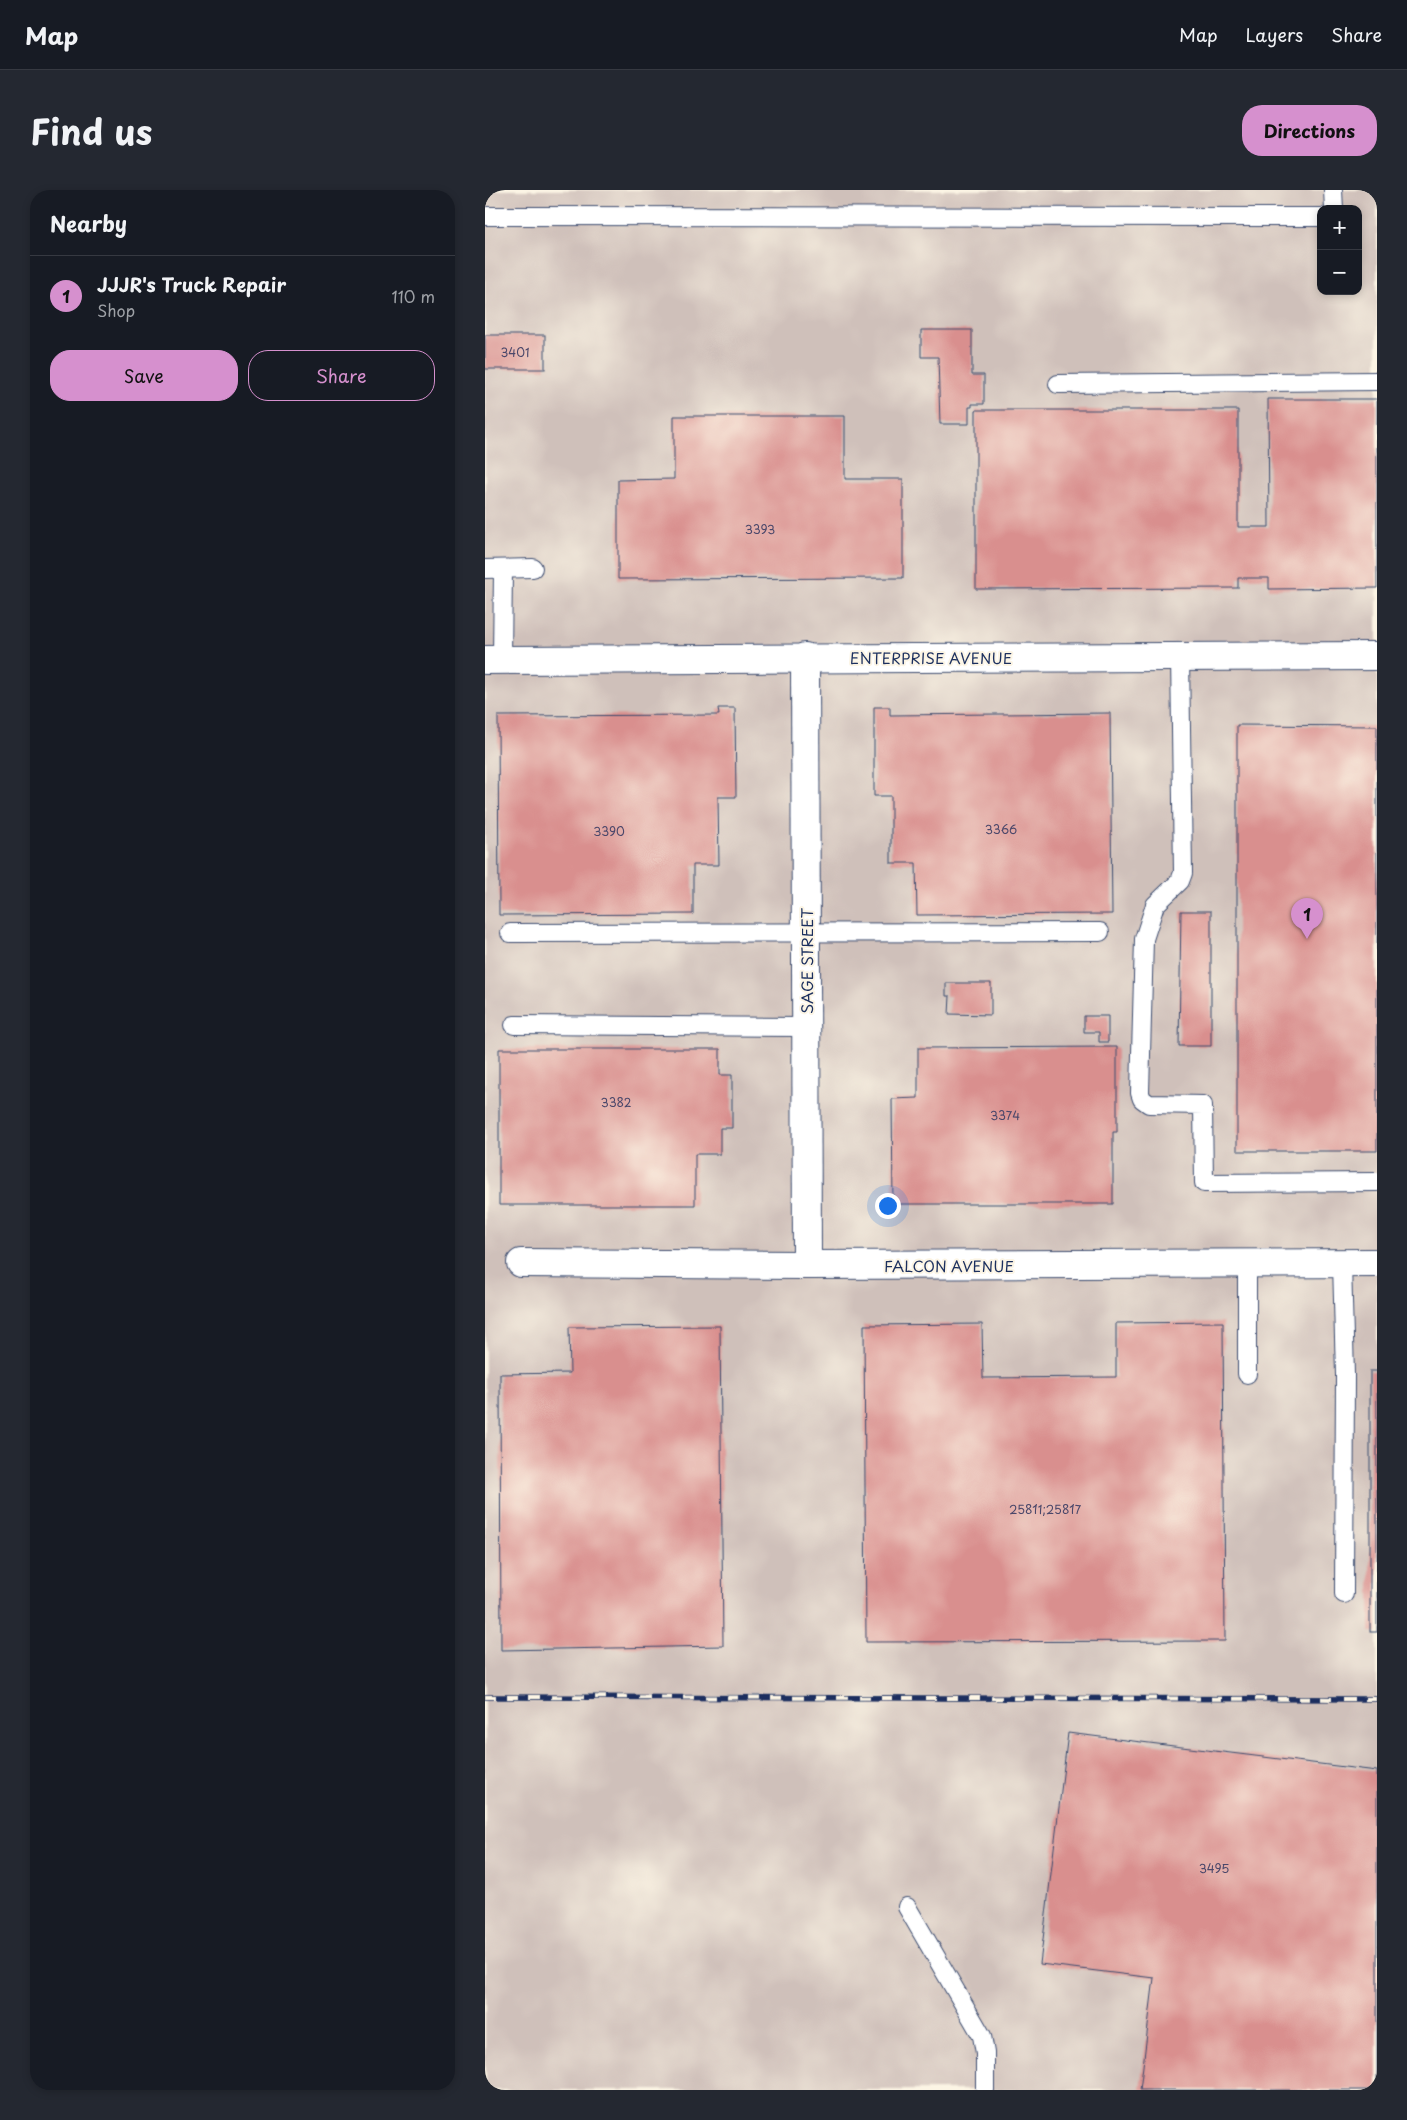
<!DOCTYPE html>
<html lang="en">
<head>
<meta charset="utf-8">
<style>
	:root { --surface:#171b24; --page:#242831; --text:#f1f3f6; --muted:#9ea1a6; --line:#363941; --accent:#d690ce }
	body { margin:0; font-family:"Playpen Sans",sans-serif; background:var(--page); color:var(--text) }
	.controls { position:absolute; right:15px; top:15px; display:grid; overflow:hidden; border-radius:10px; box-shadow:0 2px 8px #0003 }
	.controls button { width:45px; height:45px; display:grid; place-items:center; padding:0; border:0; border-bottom:1px solid var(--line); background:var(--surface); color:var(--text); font:25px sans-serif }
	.you { position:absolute; left:402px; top:1015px; width:18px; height:18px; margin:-12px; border:4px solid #fff; border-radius:50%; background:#1a73e8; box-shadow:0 0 0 8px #1a73e833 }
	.badge { display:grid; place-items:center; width:32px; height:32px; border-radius:50%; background:var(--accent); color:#111; font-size:16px; font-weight:700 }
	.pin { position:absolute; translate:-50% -41px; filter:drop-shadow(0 1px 2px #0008) }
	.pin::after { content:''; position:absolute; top:26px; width:18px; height:15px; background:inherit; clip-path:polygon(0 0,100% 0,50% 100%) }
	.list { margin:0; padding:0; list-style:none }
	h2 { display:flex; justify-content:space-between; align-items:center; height:65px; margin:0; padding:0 20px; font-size:21px }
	h2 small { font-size:16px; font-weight:400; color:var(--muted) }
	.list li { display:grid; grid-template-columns:32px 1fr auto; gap:15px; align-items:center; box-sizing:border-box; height:80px; padding:0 20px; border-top:1px solid var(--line) }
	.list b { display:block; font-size:19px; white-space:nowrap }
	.list p { margin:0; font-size:16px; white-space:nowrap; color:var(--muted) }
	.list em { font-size:16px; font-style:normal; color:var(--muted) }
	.actions { display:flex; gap:10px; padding:15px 20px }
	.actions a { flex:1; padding:11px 0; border:1px solid var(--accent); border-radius:20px; text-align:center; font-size:18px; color:var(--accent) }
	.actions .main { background:var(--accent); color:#111 }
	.map { position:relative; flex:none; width:892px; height:1900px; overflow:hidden; border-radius:20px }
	header { display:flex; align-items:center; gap:30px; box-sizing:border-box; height:70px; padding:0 25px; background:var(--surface); border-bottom:1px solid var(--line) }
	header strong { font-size:24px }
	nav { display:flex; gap:28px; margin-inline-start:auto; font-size:18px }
	.intro { display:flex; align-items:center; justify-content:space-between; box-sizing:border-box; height:120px; padding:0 30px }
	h1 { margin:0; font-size:35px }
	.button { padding:12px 22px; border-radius:20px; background:var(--accent); color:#111; font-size:18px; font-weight:700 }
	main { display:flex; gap:30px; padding:0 30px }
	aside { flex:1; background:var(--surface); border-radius:20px; box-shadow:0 2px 8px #0003 }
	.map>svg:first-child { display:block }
	.industrial { fill:#cfc0ba; fill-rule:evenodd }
	.building { fill:#d98f8e }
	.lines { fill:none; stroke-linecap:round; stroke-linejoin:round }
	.service-casing { stroke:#3a4a6e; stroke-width:20 }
	.minor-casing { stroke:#3a4a6e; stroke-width:30 }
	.service { stroke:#fff; stroke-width:18 }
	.minor { stroke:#fff; stroke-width:28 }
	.rail-casing { stroke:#1b2f5e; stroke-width:5.5 }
	.rail { stroke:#fcf5e5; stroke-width:4; stroke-dasharray:11; stroke-linecap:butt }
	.labels { text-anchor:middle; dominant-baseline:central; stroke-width:4; stroke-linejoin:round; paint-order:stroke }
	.number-label { font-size:12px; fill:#4a476a }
	.street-label { font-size:15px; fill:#1b2f5e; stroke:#fcf5e5 }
</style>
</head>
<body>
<header>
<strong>Map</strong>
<nav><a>Map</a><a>Layers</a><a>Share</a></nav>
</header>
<div class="intro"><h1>Find us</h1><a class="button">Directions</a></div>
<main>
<aside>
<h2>Nearby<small></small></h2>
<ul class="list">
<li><span class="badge">1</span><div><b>JJJR's Truck Repair</b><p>Shop</p></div><em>110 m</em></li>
</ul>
<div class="actions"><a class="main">Save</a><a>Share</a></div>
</aside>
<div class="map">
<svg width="892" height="1900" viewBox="0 0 892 1900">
	<rect width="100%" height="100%" fill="#fcf5e5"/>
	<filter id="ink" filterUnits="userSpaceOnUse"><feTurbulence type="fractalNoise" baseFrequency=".02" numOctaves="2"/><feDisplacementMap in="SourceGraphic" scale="10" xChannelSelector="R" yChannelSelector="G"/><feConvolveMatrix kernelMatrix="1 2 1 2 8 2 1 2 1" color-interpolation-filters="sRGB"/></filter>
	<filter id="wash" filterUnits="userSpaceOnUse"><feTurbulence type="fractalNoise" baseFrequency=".0096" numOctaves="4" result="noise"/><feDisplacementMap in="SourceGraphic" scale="20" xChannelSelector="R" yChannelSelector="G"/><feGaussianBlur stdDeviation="1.12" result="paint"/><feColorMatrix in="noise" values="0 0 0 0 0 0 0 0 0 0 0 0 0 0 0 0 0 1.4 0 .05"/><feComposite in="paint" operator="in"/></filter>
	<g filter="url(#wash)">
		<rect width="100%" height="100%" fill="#ece5c6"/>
		<path class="industrial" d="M0 0H892V1900H0ZM836 19H873V101H836Z"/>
		<g id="blocks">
			<g class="building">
				<path d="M436 140H487V185H499V214H487V217H484V234H455L453 167H436Z"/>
				<rect x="0" y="145" width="60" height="34"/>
				<path d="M783 209H892V398L784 399V388H753V398L491 399V220H753V337H784Z"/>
				<path d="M189 226H360V289H418V388L133 389V290L189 289Z"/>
				<path d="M389 517H405V525L625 523 627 724 432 725 431 673H406V606H389Z"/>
				<path d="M233 518H250L251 607H233L234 675H208V724L14 725 13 526 234 525Z"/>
				<path d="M752 535 892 536V961H752Z"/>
				<path d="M696 721H726V856H694Z"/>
				<path d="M461 793H506V825L464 824 465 806H461Z"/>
				<path d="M599 826H623V852H614V842H599Z"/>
				<path d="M632 857V942H628V1014H408L407 909 433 908V858Z"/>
				<path d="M14 859H235V885H247V938H235V964H210V1015H14Z"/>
				<path d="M738 1132 740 1451 381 1452 379 1135 497 1134 498 1188 631 1187V1133Z"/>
				<path d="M235 1136 238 1456 16 1460 15 1184 85 1183 84 1137Z"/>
				<rect x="885" y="1181" width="7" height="261"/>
				<path d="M583 1543 892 1581V1900H655L669 1788 555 1774Z"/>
			</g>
		</g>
	</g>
	<g filter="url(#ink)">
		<use href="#blocks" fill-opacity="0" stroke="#3a4a6e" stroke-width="1"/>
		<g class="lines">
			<g class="service-casing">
				<g id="service">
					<path d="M848 0 849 19"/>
					<path d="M0 26 836 27"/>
					<path d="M573 194 892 191"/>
					<path d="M0 379 48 378"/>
					<path d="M695 466 698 683 695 691 670 715 659 749 655 903 657 909 664 914 718 915 719 993 892 992"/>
					<path d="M17 469 18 379"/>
					<path d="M25 743 615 742"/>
					<path d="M29 835 321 837"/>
					<path d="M762 1073V1184"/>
					<path d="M857 1073 860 1185 859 1404"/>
					<path d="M422 1717 497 1846 500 1863V1900"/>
				</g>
			</g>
			<g class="minor-casing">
				<g id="minor">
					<path d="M320 467 322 1075"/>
					<path d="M0 470 892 466"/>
					<path d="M36 1073 322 1075 892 1073"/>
				</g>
			</g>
			<use href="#service" class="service"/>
			<use href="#minor" class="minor"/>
			<g class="rail-casing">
				<path id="rail" d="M0 1507 892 1509"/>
			</g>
			<use href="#rail" class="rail"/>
		</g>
	</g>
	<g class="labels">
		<g class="number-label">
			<text x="30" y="162">3401</text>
			<text x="275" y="339">3393</text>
			<text x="516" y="639">3366</text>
			<text x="124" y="641">3390</text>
			<text x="131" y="912">3382</text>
			<text x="520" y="925">3374</text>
			<text x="560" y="1319">25811;25817</text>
			<text x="729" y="1678">3495</text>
		</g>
		<g class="street-label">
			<text x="446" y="467">ENTERPRISE AVENUE</text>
			<text transform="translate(321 771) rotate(-90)">SAGE STREET</text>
			<text x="464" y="1075">FALCON AVENUE</text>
		</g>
	</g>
</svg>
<div class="controls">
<button>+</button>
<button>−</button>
</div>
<div class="you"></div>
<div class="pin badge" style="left:822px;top:749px">1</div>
</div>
</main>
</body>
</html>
